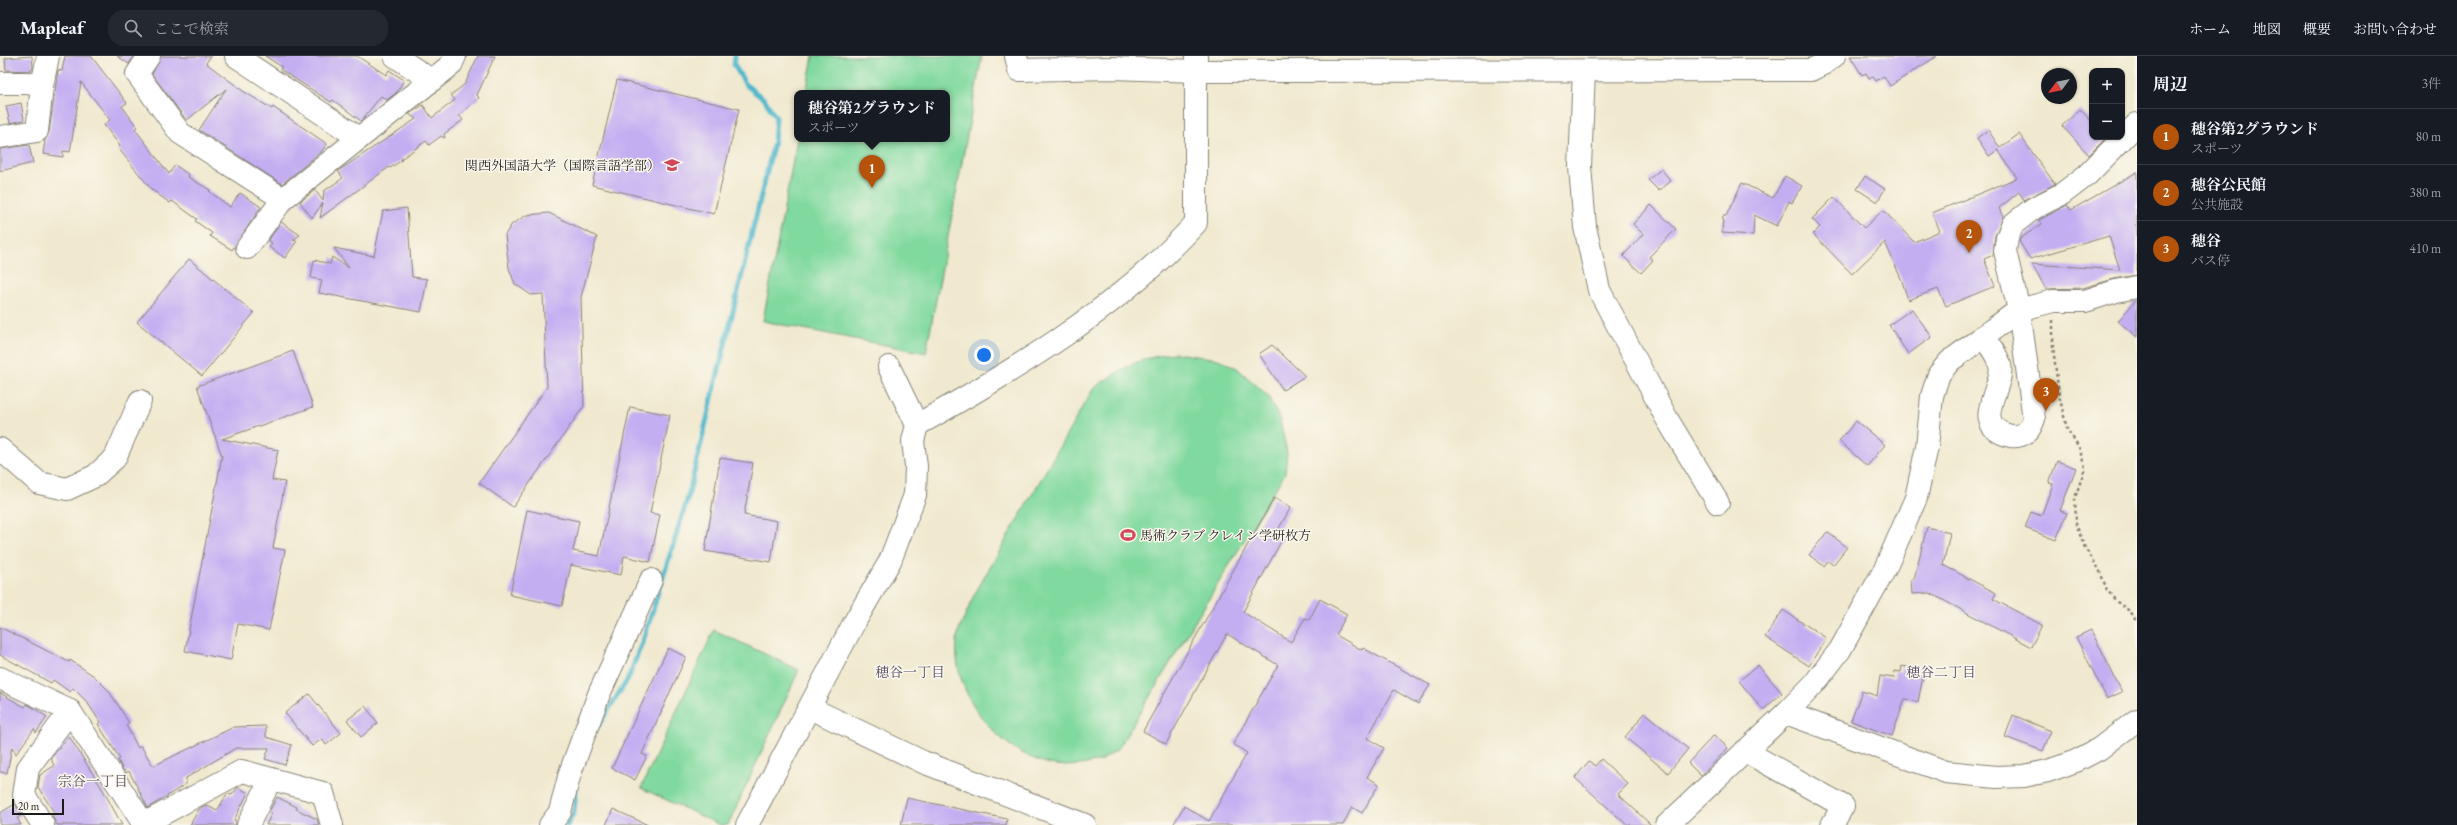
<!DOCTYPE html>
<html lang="ja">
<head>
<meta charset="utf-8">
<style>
	:root { --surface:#171b24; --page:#242831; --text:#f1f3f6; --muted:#9ea1a6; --line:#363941; --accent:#b45309 }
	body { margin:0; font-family:"EB Garamond","Noto Serif JP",serif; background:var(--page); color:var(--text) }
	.controls { position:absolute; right:12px; top:12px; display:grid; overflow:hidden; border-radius:8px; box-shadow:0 1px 3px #0004 }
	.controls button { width:36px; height:36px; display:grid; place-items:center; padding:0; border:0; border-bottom:1px solid var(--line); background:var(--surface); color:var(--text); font:20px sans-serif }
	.compass { position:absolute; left:2041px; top:12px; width:36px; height:36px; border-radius:50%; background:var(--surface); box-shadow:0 1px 3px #0004; rotate:238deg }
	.scale { position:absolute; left:12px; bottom:10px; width:52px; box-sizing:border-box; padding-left:4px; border:2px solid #1c1c1c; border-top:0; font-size:11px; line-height:14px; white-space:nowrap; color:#1c1c1c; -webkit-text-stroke:3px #fbf7ec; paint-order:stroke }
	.you { position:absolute; left:984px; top:299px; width:14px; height:14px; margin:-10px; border:3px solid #fff; border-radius:50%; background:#1a73e8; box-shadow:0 0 0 6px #1a73e833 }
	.badge { display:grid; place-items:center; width:26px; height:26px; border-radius:50%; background:var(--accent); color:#fff; font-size:13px; font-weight:700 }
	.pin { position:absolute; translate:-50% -33px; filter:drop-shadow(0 1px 2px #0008) }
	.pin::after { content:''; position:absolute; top:21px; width:14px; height:12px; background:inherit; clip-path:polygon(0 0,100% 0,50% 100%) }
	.popup { position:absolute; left:794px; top:34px; width:156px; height:52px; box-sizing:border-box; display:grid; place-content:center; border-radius:8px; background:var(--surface); filter:drop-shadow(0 1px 3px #0005); font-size:13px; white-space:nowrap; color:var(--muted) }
	.popup b { font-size:15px; color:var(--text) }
	.popup::after { content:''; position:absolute; left:50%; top:100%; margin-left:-8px; border:8px solid transparent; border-top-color:var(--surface) }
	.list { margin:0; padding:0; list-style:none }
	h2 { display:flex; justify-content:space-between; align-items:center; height:52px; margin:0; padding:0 16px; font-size:17px }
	h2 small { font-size:13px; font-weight:400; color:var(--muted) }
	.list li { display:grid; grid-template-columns:26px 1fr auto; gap:12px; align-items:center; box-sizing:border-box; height:56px; padding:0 16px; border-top:1px solid var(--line) }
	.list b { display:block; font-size:15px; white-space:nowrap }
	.list p { margin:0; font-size:13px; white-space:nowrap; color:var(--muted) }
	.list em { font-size:13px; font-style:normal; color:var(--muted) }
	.icon { flex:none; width:22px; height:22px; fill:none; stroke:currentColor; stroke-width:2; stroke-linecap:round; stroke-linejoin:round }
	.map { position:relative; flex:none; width:2137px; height:769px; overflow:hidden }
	header { display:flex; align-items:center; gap:24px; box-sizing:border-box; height:56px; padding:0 20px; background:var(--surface); border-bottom:1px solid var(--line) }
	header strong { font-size:19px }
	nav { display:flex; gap:22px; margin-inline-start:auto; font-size:14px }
	.search { width:280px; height:36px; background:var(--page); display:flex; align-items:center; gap:10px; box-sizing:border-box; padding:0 14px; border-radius:16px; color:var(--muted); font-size:15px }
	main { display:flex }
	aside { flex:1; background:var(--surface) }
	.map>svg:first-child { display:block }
	.green { fill:#80d99e; stroke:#4e7a5d }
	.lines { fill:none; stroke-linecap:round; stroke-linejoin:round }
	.stream { stroke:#4fb8cd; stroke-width:5 }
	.building { fill:#c3aef2 }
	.minor-casing { stroke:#868276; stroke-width:24 }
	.path { stroke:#868276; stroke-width:2.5; stroke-dasharray:3 3; stroke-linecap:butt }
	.minor { stroke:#fff; stroke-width:22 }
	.labels { text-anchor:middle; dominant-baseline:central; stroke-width:3; stroke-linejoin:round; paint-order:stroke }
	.poi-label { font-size:13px; fill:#1c1c1c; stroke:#fbf7ec; text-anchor:end }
	.neighbourhood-label { font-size:14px; fill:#564f67; stroke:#fbf7ec }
</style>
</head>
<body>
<header>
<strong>Mapleaf</strong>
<div class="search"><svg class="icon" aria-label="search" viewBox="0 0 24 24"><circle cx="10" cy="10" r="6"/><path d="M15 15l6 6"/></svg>ここで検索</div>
<nav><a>ホーム</a><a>地図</a><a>概要</a><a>お問い合わせ</a></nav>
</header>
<main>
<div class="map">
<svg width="2137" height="769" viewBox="0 0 2137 769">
	<rect width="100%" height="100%" fill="#fbf7ec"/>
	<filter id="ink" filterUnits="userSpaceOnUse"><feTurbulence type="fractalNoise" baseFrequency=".025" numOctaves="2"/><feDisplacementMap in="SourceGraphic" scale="8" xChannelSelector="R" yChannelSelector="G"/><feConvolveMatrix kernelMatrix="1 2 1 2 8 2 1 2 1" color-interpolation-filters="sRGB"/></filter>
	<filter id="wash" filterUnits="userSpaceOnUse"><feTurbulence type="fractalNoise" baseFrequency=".012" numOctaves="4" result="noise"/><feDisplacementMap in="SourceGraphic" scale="16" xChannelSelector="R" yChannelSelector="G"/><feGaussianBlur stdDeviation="0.9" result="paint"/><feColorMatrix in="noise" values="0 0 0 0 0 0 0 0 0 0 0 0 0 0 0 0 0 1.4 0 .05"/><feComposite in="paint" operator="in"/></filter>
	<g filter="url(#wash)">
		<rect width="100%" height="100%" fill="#f0e9cf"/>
		<g class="green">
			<path d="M813 0H982L926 297 763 265 797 83H947V37H806Z"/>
			<path d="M1175 297 1218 303 1237 312 1268 340 1280 364 1287 397 1285 417 1118 693C1111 697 1103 705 1095 706 1081 710 1064 711 1050 708 997 696 947 633 958 578 961 566 969 553 973 541L1093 333C1125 310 1135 303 1175 297Z"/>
			<path d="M714 574 799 614 728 769H720L641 732Z"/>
		</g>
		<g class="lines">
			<g class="stream">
				<path d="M598 670 628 623 645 579 688 441 774 86 776 62 765 44 746 29 734 9 735 0"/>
				<path d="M567 769 574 756 576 733"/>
			</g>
		</g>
		<g id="blocks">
			<g class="building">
				<path d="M32 0 33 13 30 15 6 14 5 2Z"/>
				<path d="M65 0H91L127 47 122 50 137 71 135 73 169 118 175 109 189 119 188 121 210 134 209 135 230 151 240 137 261 151 232 194 210 180 212 177 195 165 197 163 172 145 170 147 152 134 118 92 120 90 104 69 110 64 81 26 70 96 63 95V101L43 98 45 84 49 76 58 14 62 15Z"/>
				<path d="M117 0H134L129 8Z"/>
				<path d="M161 0H211L206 7 243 35 272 53 273 51 327 88 321 96 282 128 199 74 226 33 187 64 184 61 152 18Z"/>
				<path d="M265 0H357L386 19 389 14 404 24 396 37 387 44 381 40 361 65 333 44 331 46 292 21 280 13 282 11Z"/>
				<path d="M478 0H495L477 39 479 42 459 59 463 64 444 78 445 82 441 80 429 89 426 85 401 103 402 104 390 112 389 111 320 162 323 147 312 162 300 146 315 134 323 145 324 135 343 122 338 115 416 63 409 58 423 49 432 62 455 44 451 39 465 28Z"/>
				<path d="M1850 0H1937L1890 30 1884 20 1876 25 1873 20 1869 22 1866 17 1862 19Z"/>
				<path d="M617 24 739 53 714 158 592 129Z"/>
				<path d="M21 47 24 64 10 67 6 50Z"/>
				<path d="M2080 53 2092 66V81H2107L2089 99 2062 70Z"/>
				<path d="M1988 74 2000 92 2019 78 2055 128 2024 144 2019 136 1999 152 2003 161 1995 180 1993 199 1984 203 1995 230 1946 250 1938 233 1908 244 1902 225 1885 186 1852 218 1813 178 1820 171 1812 163 1834 141 1864 172 1883 154 1914 186 1940 175 1932 157 2017 122 1998 94 1989 100 1977 82Z"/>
				<path d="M29 89 33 107 0 115V93Z"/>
				<path d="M1661 113 1671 125 1659 135 1648 124Z"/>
				<path d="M2137 116V219L2114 223 2083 232 2046 233 2032 208 2120 214 2109 180 2030 203 2019 185 2021 182 2042 168 2039 164 2041 163 2067 149 2071 154Z"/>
				<path d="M1785 120 1802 130 1792 147 1789 145 1777 170 1754 159 1753 179 1722 177 1723 160H1726L1742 127 1773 142Z"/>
				<path d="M1865 120 1885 133 1877 146 1857 133Z"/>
				<path d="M1651 149 1676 173 1649 201 1653 204 1641 217 1623 200 1643 178 1633 168Z"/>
				<path d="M407 152 412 221 427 223 421 256 319 237 322 224 311 222 314 204 330 208 332 201 349 212 334 192 374 200 383 155Z"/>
				<path d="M549 157 597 181 581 241 584 350 513 451 479 427 547 331 543 238 531 239 515 228 509 212 505 179 512 168 527 159Z"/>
				<path d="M281 166 300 179 293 184 297 185 285 202 269 191 272 187 268 185Z"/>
				<path d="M189 203 254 257 202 320 137 266Z"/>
				<path d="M2136 244H2137V281L2118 265Z"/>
				<path d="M1912 253 1932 281 1908 298 1889 269Z"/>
				<path d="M1272 289 1305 320 1283 334 1259 298Z"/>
				<path d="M293 295 313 351 222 383 278 394 272 424 285 426 273 492 285 494 269 574 238 568 231 604 185 595 222 400 197 330Z"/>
				<path d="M630 351 670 359 650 457 660 459 650 506 624 500 621 519 571 509 562 550 510 539 527 454 579 465 573 495 599 500Z"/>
				<path d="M1856 365 1885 389 1867 410 1839 385Z"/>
				<path d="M720 402 753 407 744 459 777 465 771 506 705 495Z"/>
				<path d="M2057 405 2076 412 2060 455 2067 457 2056 484 2025 472 2031 456 2041 460 2053 428 2049 427Z"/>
				<path d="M1274 442 1291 451 1278 474 1285 478 1243 556 1291 586 1305 562 1309 564 1320 543 1347 558 1336 579 1362 594 1363 592 1430 629 1418 648 1394 634 1367 682 1384 692 1367 721 1379 728 1362 757 1352 751 1343 769H1173L1184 750 1209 765 1247 697 1233 688 1278 609 1227 578 1166 688 1143 675Z"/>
				<path d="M1927 471 1950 477 1943 509 1996 537 1993 543 2042 569 2031 591 1930 537 1912 538 1911 523H1914Z"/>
				<path d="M1827 476 1847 491 1833 509 1828 505 1824 510 1809 499Z"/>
				<path d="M1783 554 1826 582 1809 610 1765 581Z"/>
				<path d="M0 571 69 606 70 604 94 620 108 634 118 649 129 667 126 669 138 692 141 690 153 710 234 671 266 670V681L292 689 285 709 265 703 269 692H236L186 722V728L148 752 129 715 126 717 122 712 118 704 120 703 98 668 100 666 87 646 73 632 70 636 53 624 51 627 0 599Z"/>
				<path d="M2091 574 2122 636 2107 643 2076 581Z"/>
				<path d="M668 592 686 601 642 698 647 700 635 724 612 712Z"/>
				<path d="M1758 609 1782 637 1763 654 1739 625Z"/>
				<path d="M1902 610 1924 615 1918 646 1905 643 1892 680 1851 665 1862 635 1877 640 1880 620 1894 622 1895 615 1901 616Z"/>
				<path d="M0 637 25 651 27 648 32 651 47 661 36 677 34 673 16 698 12 691 7 717 0 716Z"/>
				<path d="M309 638 341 677 326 689 322 683 312 690 285 657Z"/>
				<path d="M365 650 378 667 361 681 347 664Z"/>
				<path d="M1645 657 1688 693 1668 717 1625 681Z"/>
				<path d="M2013 659 2051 675 2043 695 2005 681Z"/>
				<path d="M1714 679 1728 692 1701 720 1688 707Z"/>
				<path d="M69 680 103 734 122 769H57L52 760 55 758 38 731 40 719 54 710 51 702Z"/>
				<path d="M1601 703 1628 728 1618 738 1651 769H1627L1575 722 1589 705 1595 710Z"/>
				<path d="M238 731 248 737 234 764 236 765V769H190L199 753 206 749 217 755 227 738 232 739Z"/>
				<path d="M277 741 297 751 296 753 317 763 319 769H266L272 757 269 756Z"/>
				<path d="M907 742 1007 763 1006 769H901Z"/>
				<path d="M15 748 22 759 17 762 21 769H0V757Z"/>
				<path d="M613 753 648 769H606Z"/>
			</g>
		</g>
	</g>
	<g filter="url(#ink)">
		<use href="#blocks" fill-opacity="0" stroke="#868276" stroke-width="1"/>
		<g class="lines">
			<g class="minor-casing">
				<g id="minor">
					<path d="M149 0 137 18 180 77 283 143 451 9 455 0"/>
					<path d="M236 0 359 82"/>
					<path d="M395 0 431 24"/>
					<path d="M1016 0 1019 14 1112 12 1196 15 1811 14 1823 8 1834 0"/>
					<path d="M1584 15 1580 111 1585 171 1599 234 1667 363 1718 447"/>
					<path d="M0 27H27L42 30"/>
					<path d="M0 81 37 75 42 30 48 0"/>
					<path d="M247 192 283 143"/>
					<path d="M1983 280C1989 289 1997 298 2000 309 2005 329 1971 365 2004 378 2009 380 2016 381 2021 379 2029 376 2031 370 2034 363L2019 254 2005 195 2007 182 2012 169 2034 152 2062 138 2087 119 2137 68"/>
					<path d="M917 369C1017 313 1119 252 1196 167V0"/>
					<path d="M0 393 39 427 67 433 95 420 115 402 140 345"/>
					<path d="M0 622 70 655 143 767"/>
					<path d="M810 652 923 706 1085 769"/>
					<path d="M1786 657 1946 716 1996 721 2024 720 2048 715 2076 705 2099 693 2137 664"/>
					<path d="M1745 695 1843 750 1832 769"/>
					<path d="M43 769 24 739 28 712 70 655"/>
					<path d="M142 769 242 715 323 737 332 769"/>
					<path d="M248 769 271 723"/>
					<path d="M550 769 560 756 570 717 599 638 651 524"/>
					<path d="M747 769 854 567 890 505 915 439 916 410 913 385 917 369 889 311"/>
					<path d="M1667 769 1786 657 1814 628 1840 594 1885 513 1916 442 1927 391 1932 340 1939 318 1950 305 2019 254 2053 245H2085L2116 235 2137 231"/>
				</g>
			</g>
			<path class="path" d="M2053 264V291L2059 339 2067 373 2079 391 2085 412 2075 442 2076 468 2085 492 2099 513 2107 534 2117 546 2131 556 2137 567"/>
			<use href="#minor" class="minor"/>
		</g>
	</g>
	<defs>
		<g id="university-bare" transform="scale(1.2)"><path d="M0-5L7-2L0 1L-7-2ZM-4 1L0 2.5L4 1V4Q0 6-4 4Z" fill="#d1495b" stroke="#fbf7ec" stroke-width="2.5" paint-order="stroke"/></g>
		<g id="stadium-bare" transform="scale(1.2)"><path d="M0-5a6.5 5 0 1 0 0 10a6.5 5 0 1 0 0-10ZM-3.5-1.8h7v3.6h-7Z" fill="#d1495b" stroke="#fbf7ec" stroke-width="2.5" paint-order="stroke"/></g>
	</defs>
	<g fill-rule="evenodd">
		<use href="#university-bare" x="672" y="109"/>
		<use href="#stadium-bare" x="1128" y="479"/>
	</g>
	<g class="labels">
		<g class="poi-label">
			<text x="660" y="109">関西外国語大学（国際言語学部）</text>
			<text x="1140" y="479" text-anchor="start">馬術クラブ クレイン学研枚方</text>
		</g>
		<g class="neighbourhood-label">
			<text x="910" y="616">穂谷一丁目</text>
			<text x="1941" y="616">穂谷二丁目</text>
			<text x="93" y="725">宗谷一丁目</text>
		</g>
	</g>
</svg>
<div class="controls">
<button>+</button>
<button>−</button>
</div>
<svg class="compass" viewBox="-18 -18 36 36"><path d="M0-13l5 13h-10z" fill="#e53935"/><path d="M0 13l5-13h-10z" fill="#9ea1a6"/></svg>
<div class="scale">20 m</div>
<div class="you"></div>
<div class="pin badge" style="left:872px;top:132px">1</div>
<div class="popup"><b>穂谷第2グラウンド</b>スポーツ</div>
<div class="pin badge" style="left:1969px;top:197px">2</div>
<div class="pin badge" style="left:2046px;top:355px">3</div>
</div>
<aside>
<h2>周辺<small>3件</small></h2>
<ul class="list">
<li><span class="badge">1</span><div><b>穂谷第2グラウンド</b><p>スポーツ</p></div><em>80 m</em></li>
<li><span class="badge">2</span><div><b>穂谷公民館</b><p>公共施設</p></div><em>380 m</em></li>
<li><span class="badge">3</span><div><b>穂谷</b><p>バス停</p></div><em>410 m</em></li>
</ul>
</aside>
</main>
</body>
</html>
